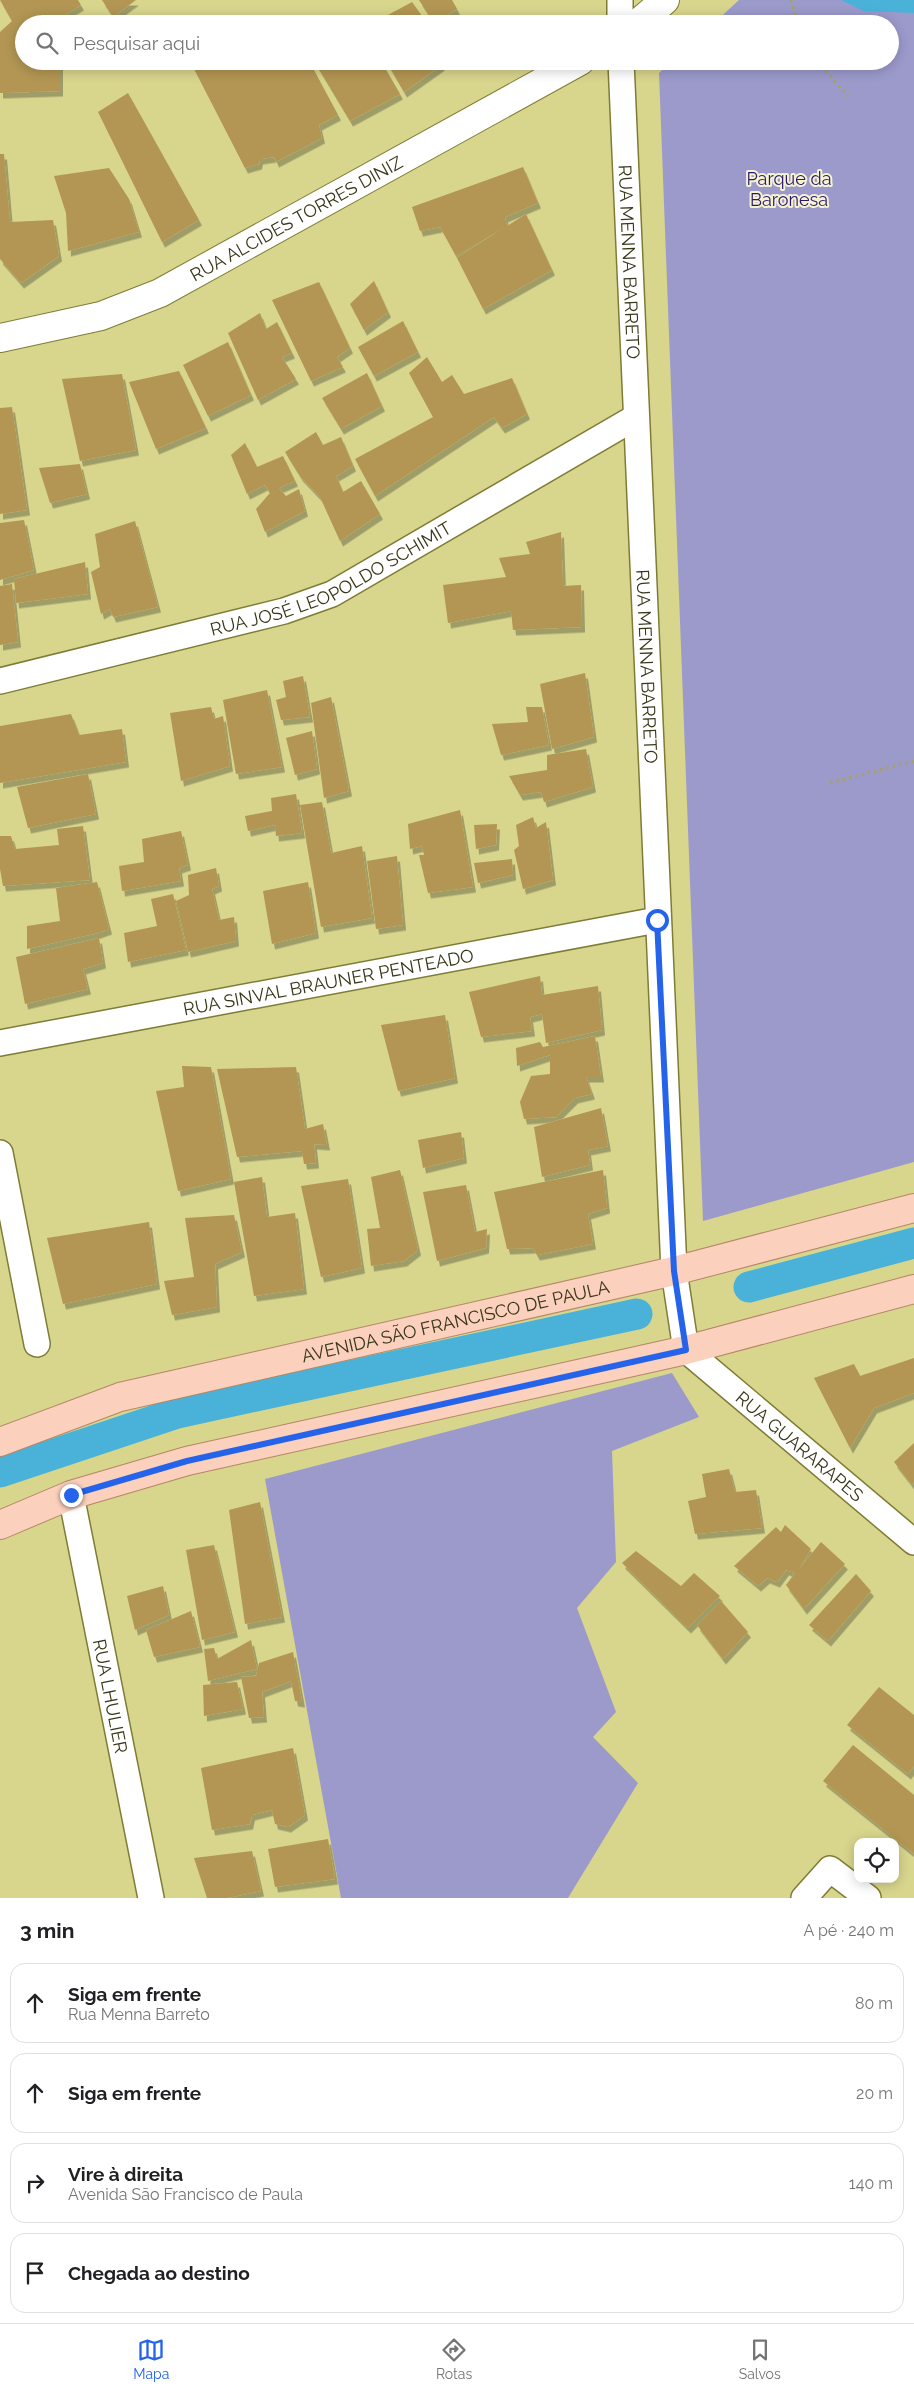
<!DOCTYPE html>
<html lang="pt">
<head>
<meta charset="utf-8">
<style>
	:root { --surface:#fff; --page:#f6f6f6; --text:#202124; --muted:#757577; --line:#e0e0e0; --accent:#2563eb }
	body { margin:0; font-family:Raleway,sans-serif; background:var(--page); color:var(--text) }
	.controls { position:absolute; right:15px; bottom:15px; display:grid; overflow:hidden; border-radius:10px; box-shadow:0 2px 12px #0003 }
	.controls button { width:45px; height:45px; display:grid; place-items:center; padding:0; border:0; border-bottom:1px solid var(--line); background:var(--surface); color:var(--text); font:25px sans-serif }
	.stop { position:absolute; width:15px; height:15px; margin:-11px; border:4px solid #2563eb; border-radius:50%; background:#fff }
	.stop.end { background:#2563eb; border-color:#fff; box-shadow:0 1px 5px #0008 }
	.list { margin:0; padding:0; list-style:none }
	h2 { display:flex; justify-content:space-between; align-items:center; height:65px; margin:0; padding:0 20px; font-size:21px }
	h2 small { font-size:16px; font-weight:400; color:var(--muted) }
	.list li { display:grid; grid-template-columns:32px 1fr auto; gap:15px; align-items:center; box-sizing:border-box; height:80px; margin:0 10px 10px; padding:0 10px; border:1px solid var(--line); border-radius:15px }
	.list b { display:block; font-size:19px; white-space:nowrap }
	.list p { margin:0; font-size:16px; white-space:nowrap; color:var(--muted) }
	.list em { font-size:16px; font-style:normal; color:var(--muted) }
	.icon { flex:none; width:28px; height:28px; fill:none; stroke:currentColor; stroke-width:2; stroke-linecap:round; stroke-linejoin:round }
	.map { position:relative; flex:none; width:914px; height:1898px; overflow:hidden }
	.search { position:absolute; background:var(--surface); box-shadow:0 2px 12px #0003; left:15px; right:15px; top:15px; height:55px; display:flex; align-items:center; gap:12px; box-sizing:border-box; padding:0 18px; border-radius:28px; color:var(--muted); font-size:19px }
	.sheet { height:425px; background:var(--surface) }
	nav { display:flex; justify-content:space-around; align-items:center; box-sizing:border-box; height:70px; border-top:1px solid var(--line); background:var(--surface); font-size:14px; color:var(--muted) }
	nav a { display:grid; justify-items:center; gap:2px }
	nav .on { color:var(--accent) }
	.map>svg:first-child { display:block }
	.green { fill:#9c9acb }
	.water { fill:#4ab2d9 }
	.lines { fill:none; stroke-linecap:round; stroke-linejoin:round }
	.canal { stroke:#4ab2d9; stroke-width:31 }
	.building { fill:#b39653; filter:url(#shadow) }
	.minor-casing { stroke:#7f7c35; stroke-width:28 }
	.tertiary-casing { stroke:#7f7c35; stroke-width:30 }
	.primary-casing { stroke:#b58666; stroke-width:30 }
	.path { stroke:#a4a268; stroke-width:3; stroke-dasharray:2.5 4; stroke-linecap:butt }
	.minor { stroke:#fff; stroke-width:25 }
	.tertiary { stroke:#fff; stroke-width:28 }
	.primary { stroke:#fbd0bc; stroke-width:28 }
	.route { stroke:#2563eb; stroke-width:6 }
	.labels { text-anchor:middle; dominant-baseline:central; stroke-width:4; stroke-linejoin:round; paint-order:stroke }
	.park-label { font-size:18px; fill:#2d166f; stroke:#f5f4d1 }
	.street-label { font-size:18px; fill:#383719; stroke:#f5f4d1 }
</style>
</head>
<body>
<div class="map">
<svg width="914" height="1898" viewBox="0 0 914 1898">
	<defs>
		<filter id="shadow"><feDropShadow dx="3" dy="5.5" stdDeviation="0" flood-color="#0004"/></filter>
	</defs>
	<rect width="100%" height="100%" fill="#d8d58d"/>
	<g class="green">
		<path d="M739 0H914V1162L703 1221 659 73 672 61H890V24H713Z"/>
		<path d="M672 1373 699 1417 612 1451 616 1562 577 1608 616 1712 593 1737 638 1783 568 1898H341L265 1479Z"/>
	</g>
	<path class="water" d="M841 0H914V13L864 11Z"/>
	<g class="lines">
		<g class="canal">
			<path d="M749 1287 914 1243"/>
			<path d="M0 1472 177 1413 637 1314"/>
		</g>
	</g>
	<g class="building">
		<path d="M0 0H78L81 5 50 24H24V61H60V91L0 93V32L12 21Z"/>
		<path d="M102 0H136L113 17Z"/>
		<path d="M419 0H452L457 9 434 23Z"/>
		<path d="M412 2 428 24H371L401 8Z"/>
		<path d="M190 61H218L222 67 232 61H309L338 115 319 125 322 138 276 162 274 157 260 159 259 164 245 168Z"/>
		<path d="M314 61H381L400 94 350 121Z"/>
		<path d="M386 61H440L442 65 404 92Z"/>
		<path d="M128 93 199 220 162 242 98 112Z"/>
		<path d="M0 154H4L10 222 53 220 59 256 21 283 0 259Z"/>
		<path d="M523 167 538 203 505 217 507 226 526 214 552 270 483 309 457 258 505 227 456 256 440 227 420 231 412 207Z"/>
		<path d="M109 168 129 199 139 232 68 251 66 213 54 176Z"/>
		<path d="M374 281 388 312 364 330 350 304Z"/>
		<path d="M319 282 350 348 337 357 343 367 311 381 272 300Z"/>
		<path d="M260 313 266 329 277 322 292 353 282 357 296 379 258 400 228 333Z"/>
		<path d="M403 321 418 352 374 376 358 347Z"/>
		<path d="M228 342 251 395 208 416 183 365Z"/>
		<path d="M427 357 442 382 452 375 464 394 512 378 527 414 502 428 494 417 375 496 355 459 433 417 409 373Z"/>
		<path d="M179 371 206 428 156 449 129 382Z"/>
		<path d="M367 373 382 406 341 429 322 398Z"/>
		<path d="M122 374 136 450 80 461 62 379Z"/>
		<path d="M12 407 27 510 0 514V408Z"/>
		<path d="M316 432 323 445 341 437 353 466 336 476 343 492 361 481 380 514 340 541 320 497 300 476 285 452Z"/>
		<path d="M245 443 257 467 283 456 295 481 279 488 286 496 299 489 305 511 265 532 256 509 270 493 265 485 247 494 231 455Z"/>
		<path d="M80 464 87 494 50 503 39 468Z"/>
		<path d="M24 520 34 570 0 580V523Z"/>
		<path d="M135 521 158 607 113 617 110 609 101 614 91 572 100 567 95 534Z"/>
		<path d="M561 532 563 586 581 585 582 627 513 630 511 611 448 623 443 585 506 577 499 558 530 554 526 542Z"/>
		<path d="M85 562 88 594 16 603 14 579Z"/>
		<path d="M12 584 18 642 0 645V586Z"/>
		<path d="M585 673 594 737 552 749 540 684Z"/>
		<path d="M303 676 310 717 281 720 276 700 286 697 283 681Z"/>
		<path d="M267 690 282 767 236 774 223 700Z"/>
		<path d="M331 697 349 791 324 798 311 703Z"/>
		<path d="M211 707 214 719 223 716 230 766 181 781 170 713Z"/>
		<path d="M526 707H542L549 745 501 755 492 724 528 722Z"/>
		<path d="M71 714 79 735 122 729 126 762 0 783V726Z"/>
		<path d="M312 731 317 769 295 775 286 738Z"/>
		<path d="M586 749 593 787 544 802 541 792 520 795 509 776 547 770V755Z"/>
		<path d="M88 774 96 814 28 828 17 787Z"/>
		<path d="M296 794 302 833 276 836 275 825 248 831 245 816 272 811 271 798Z"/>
		<path d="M322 802 331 853 362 846 372 918 321 927 300 805Z"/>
		<path d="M460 810 473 887 428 893 419 855H424L422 846 410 849 408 824Z"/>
		<path d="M533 817 536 828 546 822 553 880 523 889 514 850 519 846 516 825Z"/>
		<path d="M497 824 496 845 476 849 474 825Z"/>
		<path d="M83 826 90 880 3 886 0 869V836H11L15 849 59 845 57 829Z"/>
		<path d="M181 831 188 865 179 868 181 881 122 891 119 866 144 862 142 839Z"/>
		<path d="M397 856 403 925 376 929 367 861Z"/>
		<path d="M512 859 513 875 478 883 474 863Z"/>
		<path d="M216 868 219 886 212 889 219 920 234 917 236 941 188 952 176 901 189 895 188 875Z"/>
		<path d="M97 882 109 929 98 933 27 949V926L60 921 56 888Z"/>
		<path d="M308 882 316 933 272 944 263 891Z"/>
		<path d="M173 894 186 950 128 962 124 933 157 926 151 899Z"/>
		<path d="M99 938 103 963 83 969 88 989 25 1004 16 957Z"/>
		<path d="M540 976 542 995 598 986 602 1030 546 1043 542 1014 530 1017 532 1031 481 1037 469 992Z"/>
		<path d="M445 1015 455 1078 398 1091 381 1025Z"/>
		<path d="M595 1036 601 1077H586L592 1094 575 1098 556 1117 524 1119 520 1102 531 1076 550 1074V1055L517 1066 516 1048 540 1042 543 1047Z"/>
		<path d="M182 1066 211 1067 231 1179 178 1191 156 1091 184 1087Z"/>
		<path d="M296 1067 305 1129 323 1124 327 1145 314 1144 316 1163 304 1164 302 1151 237 1157 217 1069Z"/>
		<path d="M601 1108 608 1146 588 1150 590 1165 542 1177 534 1127Z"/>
		<path d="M461 1132 464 1158 423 1168 418 1140Z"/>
		<path d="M400 1170 418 1250 404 1261 371 1266 367 1229 380 1228 371 1177Z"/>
		<path d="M603 1170 607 1208 588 1214 593 1244 537 1255 533 1248 507 1249 494 1192Z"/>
		<path d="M262 1177 267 1217 295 1213 304 1289 254 1296 234 1182Z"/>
		<path d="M348 1179 362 1268 321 1277 301 1186Z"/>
		<path d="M466 1185 475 1232 487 1229 486 1248 437 1261 423 1192Z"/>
		<path d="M234 1215 242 1252 215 1264 217 1307 172 1315 164 1281 194 1277 185 1218Z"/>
		<path d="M149 1222 157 1284 63 1304 47 1238Z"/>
		<path d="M914 1358V1393L874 1408 850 1448 814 1378 854 1364 860 1376Z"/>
		<path d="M914 1443V1482L912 1485 894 1462Z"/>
		<path d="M729 1469 735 1492 756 1490 762 1528 695 1534 688 1501 706 1497 702 1474Z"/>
		<path d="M260 1502 282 1617 245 1624 229 1510Z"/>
		<path d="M785 1525 811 1549 799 1569 821 1542 845 1564 804 1609 786 1585 795 1573 786 1570 777 1582 767 1578 758 1586 734 1566 776 1527 781 1532Z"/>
		<path d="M214 1545 235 1632 202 1640 186 1550Z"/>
		<path d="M636 1551 681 1586 694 1573 720 1596 688 1628 622 1563Z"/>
		<path d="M856 1574 871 1591 828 1641 809 1625Z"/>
		<path d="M163 1586 169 1615 135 1630 127 1596Z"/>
		<path d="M721 1601 748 1632 723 1659 697 1625Z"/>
		<path d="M191 1611 200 1647 154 1657 146 1630Z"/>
		<path d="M251 1640 257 1669 208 1681 204 1649 214 1648 217 1659Z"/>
		<path d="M293 1652 302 1702 295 1701 291 1681 262 1692 264 1717 249 1718 241 1677 256 1676 259 1663Z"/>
		<path d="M237 1682 243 1709 204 1716 203 1685Z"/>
		<path d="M879 1687 914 1715V1766L908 1774 847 1725Z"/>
		<path d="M853 1745 914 1795V1854L823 1781Z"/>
		<path d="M293 1748 305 1815 288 1827 275 1824 272 1810 252 1815 250 1824 212 1830 201 1768Z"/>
		<path d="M328 1839 335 1879 275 1887 268 1849Z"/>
		<path d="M252 1851 261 1891 227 1898H207L194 1858Z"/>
	</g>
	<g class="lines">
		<g class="minor-casing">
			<g id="minor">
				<path d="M620 24V0"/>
				<path id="s1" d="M621 61 674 1271 686 1350 914 1542"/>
				<path id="s2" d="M0 681 284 611 332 594 636 417"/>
				<path id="s3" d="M0 1043 657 920"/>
				<path d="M0 1153 37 1344"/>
				<path id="s4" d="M71 1495 151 1898"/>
				<path d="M804 1898 830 1869 868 1898"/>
			</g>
		</g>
		<g class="tertiary-casing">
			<g id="tertiary">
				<path d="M637 24 665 0"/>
				<path id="s5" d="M0 338 101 316 160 293 580 61"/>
			</g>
		</g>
		<g class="primary-casing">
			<g id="primary">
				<path id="s6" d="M0 1442 120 1397 674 1271 914 1208"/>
				<path d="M0 1525 71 1495 187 1461 686 1350 914 1289"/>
			</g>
		</g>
		<g class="path">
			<path d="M791 0 798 24"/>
			<path d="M817 61 848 96"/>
			<path d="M830 783 914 761"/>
		</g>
		<use href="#minor" class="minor"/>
		<use href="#tertiary" class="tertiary"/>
		<use href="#primary" class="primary"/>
	</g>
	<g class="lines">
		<path class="route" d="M71 1495 187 1461 686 1350 674 1271 657 920"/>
	</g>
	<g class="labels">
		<g class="park-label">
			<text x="789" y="178">Parque da<tspan x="789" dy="21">Baronesa</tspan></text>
		</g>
		<g class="street-label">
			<text stroke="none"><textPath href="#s5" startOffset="322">RUA ALCIDES TORRES DINIZ</textPath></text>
			<text stroke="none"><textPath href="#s1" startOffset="201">RUA MENNA BARRETO</textPath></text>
			<text stroke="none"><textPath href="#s2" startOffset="348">RUA JOSÉ LEOPOLDO SCHIMIT</textPath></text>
			<text stroke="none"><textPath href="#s1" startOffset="606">RUA MENNA BARRETO</textPath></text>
			<text stroke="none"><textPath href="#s3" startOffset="334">RUA SINVAL BRAUNER PENTEADO</textPath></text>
			<text stroke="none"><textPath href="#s6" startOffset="472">AVENIDA SÃO FRANCISCO DE PAULA</textPath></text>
			<text stroke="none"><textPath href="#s1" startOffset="1440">RUA GUARARAPES</textPath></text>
			<text stroke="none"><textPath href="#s4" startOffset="205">RUA LHULIER</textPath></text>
		</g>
	</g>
</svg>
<div class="controls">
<button><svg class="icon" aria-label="locate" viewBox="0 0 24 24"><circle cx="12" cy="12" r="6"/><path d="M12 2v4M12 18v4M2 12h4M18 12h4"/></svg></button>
</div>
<div class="stop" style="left:657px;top:920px"></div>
<div class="stop end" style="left:71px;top:1495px"></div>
<div class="search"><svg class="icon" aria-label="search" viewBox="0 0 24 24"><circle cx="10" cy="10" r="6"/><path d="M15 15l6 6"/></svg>Pesquisar aqui</div>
</div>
<section class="sheet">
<h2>3 min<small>A pé · 240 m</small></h2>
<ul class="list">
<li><svg class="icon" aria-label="ahead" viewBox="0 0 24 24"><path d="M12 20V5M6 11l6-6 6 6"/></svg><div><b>Siga em frente</b><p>Rua Menna Barreto</p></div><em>80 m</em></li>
<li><svg class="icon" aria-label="ahead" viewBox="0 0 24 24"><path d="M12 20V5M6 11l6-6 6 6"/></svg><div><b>Siga em frente</b></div><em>20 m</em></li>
<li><svg class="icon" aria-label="right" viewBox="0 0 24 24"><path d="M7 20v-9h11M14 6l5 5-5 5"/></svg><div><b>Vire à direita</b><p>Avenida São Francisco de Paula</p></div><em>140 m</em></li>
<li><svg class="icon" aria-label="arrive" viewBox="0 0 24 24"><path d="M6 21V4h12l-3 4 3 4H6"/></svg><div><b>Chegada ao destino</b></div></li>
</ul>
</section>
<nav>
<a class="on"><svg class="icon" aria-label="map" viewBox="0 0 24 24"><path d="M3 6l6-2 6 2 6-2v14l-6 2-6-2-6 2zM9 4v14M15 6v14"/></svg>Mapa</a>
<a><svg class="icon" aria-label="directions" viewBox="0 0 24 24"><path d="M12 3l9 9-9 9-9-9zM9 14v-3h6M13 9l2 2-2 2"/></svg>Rotas</a>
<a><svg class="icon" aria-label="saved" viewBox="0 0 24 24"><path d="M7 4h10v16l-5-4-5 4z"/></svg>Salvos</a>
</nav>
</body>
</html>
